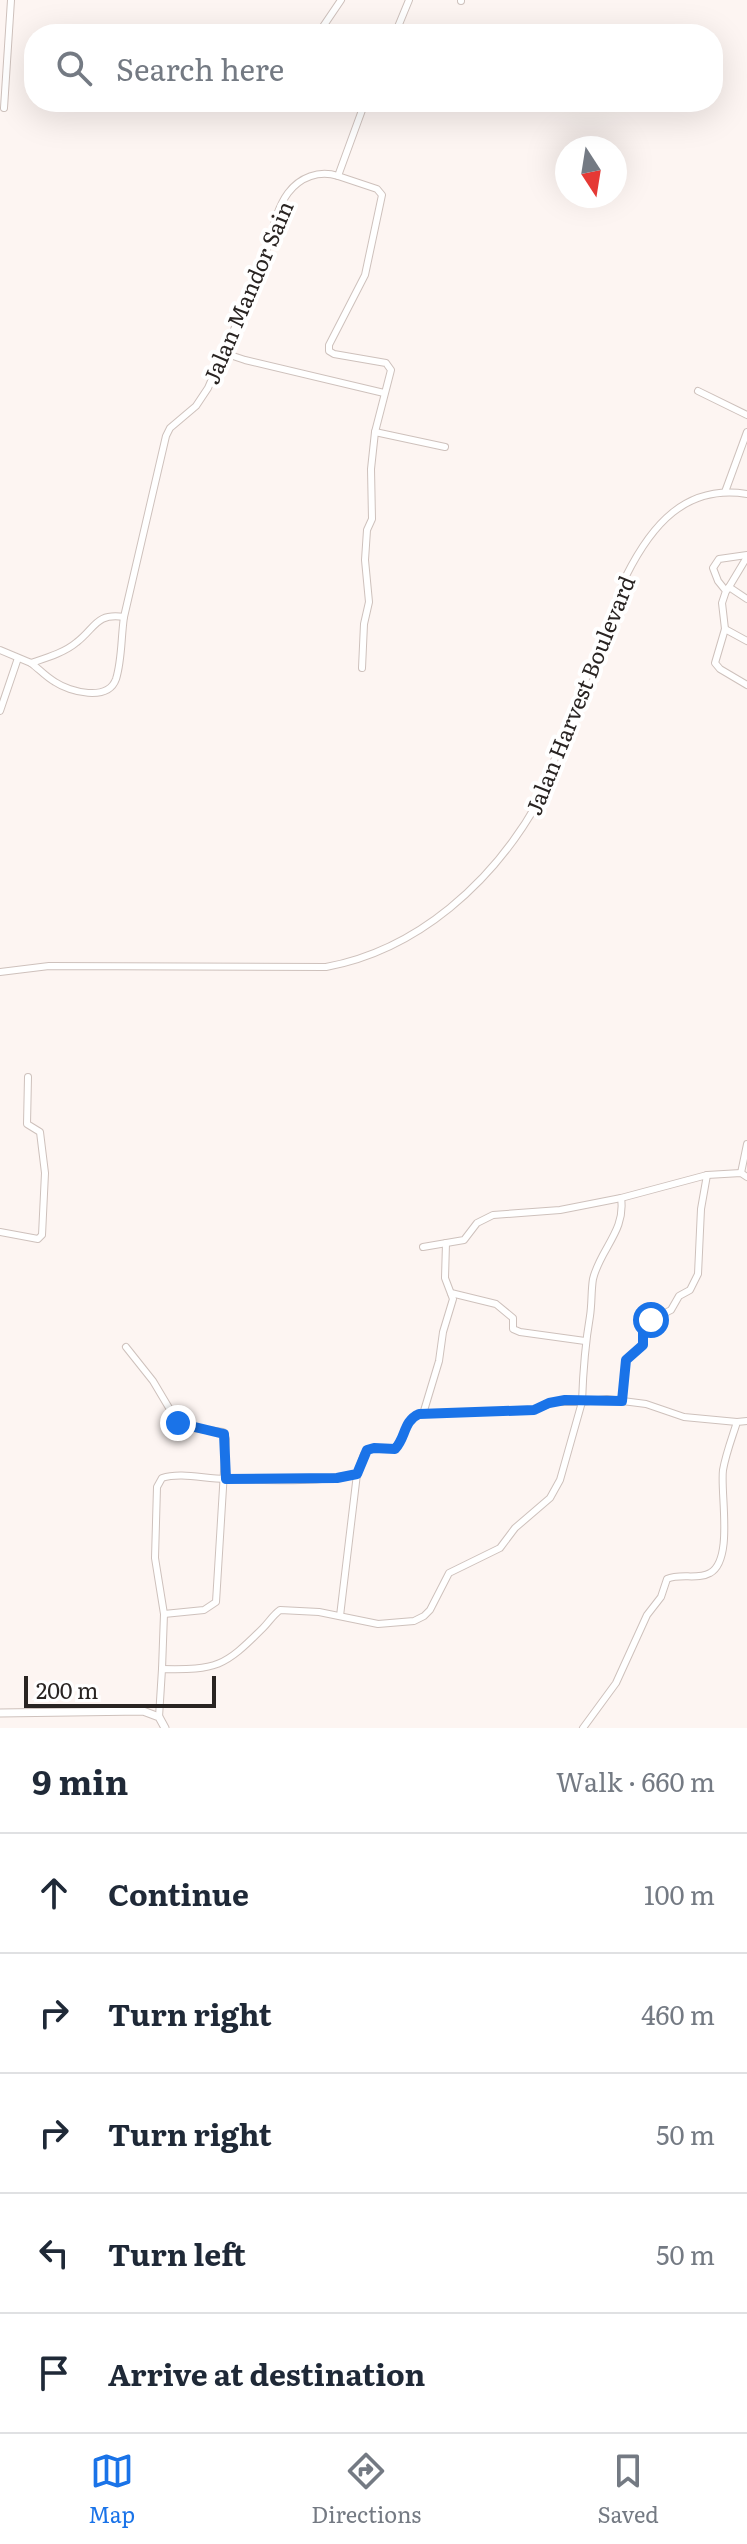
<!DOCTYPE html>
<html lang="en">
<head>
<meta charset="utf-8">
<style>
	:root { --surface:#fff; --page:#f2f2f3; --text:#1f2937; --muted:#747a83; --line:#e0e1e3; --accent:#1a73e8 }
	body { margin:0; font-family:Literata,serif; background:var(--page); color:var(--text) }
	.compass { position:absolute; left:555px; top:136px; width:72px; height:72px; border-radius:50%; background:var(--surface); box-shadow:0 8px 32px #0002; rotate:168deg }
	.scale { position:absolute; left:24px; bottom:20px; width:192px; box-sizing:border-box; padding-left:8px; border:4px solid #292422; border-top:0; font-size:22px; line-height:28px; white-space:nowrap; color:#292422; -webkit-text-stroke:6px #fff; paint-order:stroke }
	.stop { position:absolute; width:24px; height:24px; margin:-18px; border:6px solid #1a73e8; border-radius:50%; background:#fff }
	.stop.end { background:#1a73e8; border-color:#fff; box-shadow:0 2px 8px #0008 }
	.list { margin:0; padding:0; list-style:none }
	h2 { display:flex; justify-content:space-between; align-items:center; height:104px; margin:0; padding:0 32px; font-size:34px }
	h2 small { font-size:26px; font-weight:400; color:var(--muted) }
	.list li { display:grid; grid-template-columns:52px 1fr auto; gap:24px; align-items:center; box-sizing:border-box; height:120px; padding:0 32px; border-top:2px solid var(--line) }
	.list b { display:block; font-size:30px; white-space:nowrap }
	.list em { font-size:26px; font-style:normal; color:var(--muted) }
	.icon { flex:none; width:44px; height:44px; fill:none; stroke:currentColor; stroke-width:2; stroke-linecap:round; stroke-linejoin:round }
	.map { position:relative; flex:none; width:747px; height:1728px; overflow:hidden }
	.search { position:absolute; background:var(--surface); box-shadow:0 8px 32px #0002; left:24px; right:24px; top:24px; height:88px; display:flex; align-items:center; gap:20px; box-sizing:border-box; padding:0 28px; border-radius:32px; color:var(--muted); font-size:30px }
	.sheet { height:704px; background:var(--surface) }
	nav { display:flex; justify-content:space-around; align-items:center; box-sizing:border-box; height:112px; border-top:2px solid var(--line); background:var(--surface); font-size:22px; color:var(--muted) }
	nav a { display:grid; justify-items:center; gap:4px }
	nav .on { color:var(--accent) }
	.map>svg:first-child { display:block }
	.lines { fill:none; stroke-linecap:round; stroke-linejoin:round }
	.minor-casing { stroke:#cec1bc; stroke-width:8 }
	.tertiary-casing { stroke:#cec1bc; stroke-width:9 }
	.minor { stroke:#fff; stroke-width:6 }
	.tertiary { stroke:#fff; stroke-width:7 }
	.route { stroke:#1a73e8; stroke-width:10 }
	.labels { text-anchor:middle; dominant-baseline:central; stroke-width:8; stroke-linejoin:round; paint-order:stroke }
	.street-label { font-size:22px; fill:#292422; stroke:#fff }
</style>
</head>
<body>
<div class="map">
<svg width="747" height="1728" viewBox="0 0 747 1728">
	<rect width="100%" height="100%" fill="#fdf5f2"/>
	<g class="lines">
		<g class="minor-casing">
			<g id="minor">
				<path d="M461 1V0"/>
				<path d="M318 34 341 0"/>
				<path d="M395 34 409 0"/>
				<path d="M4 108 11 0"/>
				<path d="M338 176 377 189 382 195 365 275 329 345V351L334 354 386 363 391 370 375 432 371 469 372 519 367 530 365 560 369 602 364 624 362 668"/>
				<path d="M224 353 245 360 384 393"/>
				<path d="M698 391 747 415"/>
				<path d="M375 432 445 447"/>
				<path d="M725 492 747 432"/>
				<path d="M747 555 719 559 713 568 718 581 726 591 722 603 725 629 715 663 720 669 747 685"/>
				<path d="M729 587 747 557"/>
				<path d="M727 590 729 587 747 599"/>
				<path d="M725 629 747 641"/>
				<path d="M0 650 31 663C46 658 64 653 77 642 96 627 96 613 124 617L166 436 170 428 196 406 208 388C226 346 246 305 263 262 271 240 274 212 288 193 300 177 319 170 338 176L365 102"/>
				<path d="M31 663C39 669 46 677 55 682 70 692 108 702 116 679 122 660 121 637 124 617"/>
				<path d="M0 711 18 658"/>
				<path d="M0 972 49 966 326 967C418 950 493 882 538 802L626 576C651 526 685 484 747 494"/>
				<path d="M741 1173 747 1144"/>
				<path d="M0 1232 38 1239 42 1235 45 1173 40 1132 27 1124 28 1077"/>
				<path d="M423 1247 464 1240 477 1223 493 1215 560 1210 621 1198 707 1175 741 1173 747 1177"/>
				<path d="M451 1293 496 1304 513 1318V1329L520 1332 585 1341"/>
				<path d="M126 1347 153 1381 178 1423 185 1427 223 1432 226 1439 216 1602 204 1610 164 1614 162 1669"/>
				<path d="M622 1401 626 1360 643 1345 644 1326 651 1320 671 1310 679 1296 690 1290 698 1274 701 1209 707 1175"/>
				<path d="M423 1414 439 1361 443 1332 453 1299 445 1278 446 1243"/>
				<path d="M164 1614 155 1558 157 1487 162 1478C181 1472 205 1479 225 1479 268 1480 314 1483 357 1474L364 1454 369 1449H395C406 1438 403 1421 419 1414L534 1410 553 1402H582C583 1373 585 1345 590 1316 592 1303 591 1291 593 1279 600 1249 626 1231 621 1198"/>
				<path d="M340 1616 357 1474"/>
				<path d="M159 1717 162 1669C217 1670 224 1667 263 1628 269 1622 273 1615 280 1610L319 1612 378 1624 414 1621 424 1616 430 1610 449 1573 500 1548 515 1528 550 1498 560 1480 582 1402 607 1399 646 1404 684 1417 737 1422"/>
				<path d="M583 1728 616 1683 647 1615 661 1597 667 1579C680 1573 698 1580 710 1573 734 1560 720 1493 723 1470 726 1453 732 1438 737 1422L747 1421"/>
			</g>
		</g>
		<g class="tertiary-casing">
			<path id="tertiary" d="M0 1713 143 1711 159 1717 165 1728"/>
		</g>
		<use href="#minor" class="minor"/>
		<use href="#tertiary" class="tertiary"/>
	</g>
	<g class="lines">
		<path class="route" d="M178 1423 224 1434 226 1479 337 1478 357 1474 367 1450 374 1448 395 1449C406 1438 403 1421 419 1414L534 1410 549 1403 565 1400 622 1401 626 1360 643 1345V1330L651 1320"/>
	</g>
	<g class="labels">
		<g class="street-label">
			<text transform="translate(247 292) rotate(-67)">Jalan Mandor Sain</text>
			<text transform="translate(579 695) rotate(-68)">Jalan Harvest Boulevard</text>
		</g>
	</g>
</svg>
<svg class="compass" viewBox="-18 -18 36 36"><path d="M0-13l5 13h-10z" fill="#e53935"/><path d="M0 13l5-13h-10z" fill="#747a83"/></svg>
<div class="scale">200 m</div>
<div class="stop" style="left:651px;top:1320px"></div>
<div class="stop end" style="left:178px;top:1423px"></div>
<div class="search"><svg class="icon" aria-label="search" viewBox="0 0 24 24"><circle cx="10" cy="10" r="6"/><path d="M15 15l6 6"/></svg>Search here</div>
</div>
<section class="sheet">
<h2>9 min<small>Walk · 660 m</small></h2>
<ul class="list">
<li><svg class="icon" aria-label="ahead" viewBox="0 0 24 24"><path d="M12 20V5M6 11l6-6 6 6"/></svg><div><b>Continue</b></div><em>100 m</em></li>
<li><svg class="icon" aria-label="right" viewBox="0 0 24 24"><path d="M7 20v-9h11M14 6l5 5-5 5"/></svg><div><b>Turn right</b></div><em>460 m</em></li>
<li><svg class="icon" aria-label="right" viewBox="0 0 24 24"><path d="M7 20v-9h11M14 6l5 5-5 5"/></svg><div><b>Turn right</b></div><em>50 m</em></li>
<li><svg class="icon" aria-label="left" viewBox="0 0 24 24"><path d="M17 20v-9H6M10 6l-5 5 5 5"/></svg><div><b>Turn left</b></div><em>50 m</em></li>
<li><svg class="icon" aria-label="arrive" viewBox="0 0 24 24"><path d="M6 21V4h12l-3 4 3 4H6"/></svg><div><b>Arrive at destination</b></div></li>
</ul>
</section>
<nav>
<a class="on"><svg class="icon" aria-label="map" viewBox="0 0 24 24"><path d="M3 6l6-2 6 2 6-2v14l-6 2-6-2-6 2zM9 4v14M15 6v14"/></svg>Map</a>
<a><svg class="icon" aria-label="directions" viewBox="0 0 24 24"><path d="M12 3l9 9-9 9-9-9zM9 14v-3h6M13 9l2 2-2 2"/></svg>Directions</a>
<a><svg class="icon" aria-label="saved" viewBox="0 0 24 24"><path d="M7 4h10v16l-5-4-5 4z"/></svg>Saved</a>
</nav>
</body>
</html>
